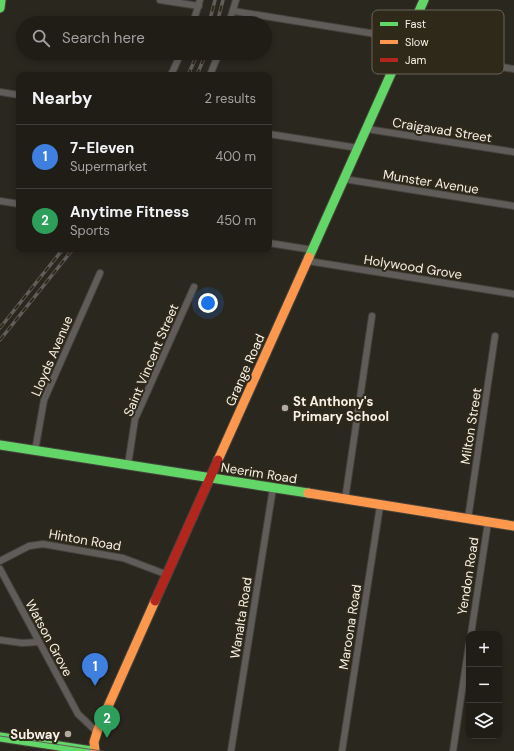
<!DOCTYPE html>
<html lang="en">
<head>
<meta charset="utf-8">
<style>
	:root { --surface:#201d17; --page:#2d2a24; --text:#f1f3f6; --muted:#a2a2a1; --line:#3d3b36; --accent:#bca0f2 }
	body { margin:0; font-family:"DM Sans",sans-serif; background:var(--page); color:var(--text) }
	.controls { position:absolute; right:12px; bottom:12px; display:grid; overflow:hidden; border-radius:8px; box-shadow:0 2px 6px #0003 }
	.controls button { width:36px; height:36px; display:grid; place-items:center; padding:0; border:0; border-bottom:1px solid var(--line); background:var(--surface); color:var(--text); font:20px sans-serif }
	.you { position:absolute; left:208px; top:303px; width:14px; height:14px; margin:-10px; border:3px solid #fff; border-radius:50%; background:#1a73e8; box-shadow:0 0 0 6px #1a73e833 }
	.badge { display:grid; place-items:center; width:26px; height:26px; border-radius:50%; background:var(--accent); color:#fff; font-size:13px; font-weight:700 }
	.pin { position:absolute; translate:-50% -33px; filter:drop-shadow(0 1px 2px #0008) }
	.pin::after { content:''; position:absolute; top:21px; width:14px; height:12px; background:inherit; clip-path:polygon(0 0,100% 0,50% 100%) }
	.list { margin:0; padding:0; list-style:none }
	h2 { display:flex; justify-content:space-between; align-items:center; height:52px; margin:0; padding:0 16px; font-size:17px }
	h2 small { font-size:13px; font-weight:400; color:var(--muted) }
	.list li { display:grid; grid-template-columns:26px 1fr auto; gap:12px; align-items:center; box-sizing:border-box; height:64px; padding:0 16px; border-top:1px solid var(--line) }
	.list b { display:block; font-size:15px; white-space:nowrap }
	.list p { margin:0; font-size:13px; white-space:nowrap; color:var(--muted) }
	.list em { font-size:13px; font-style:normal; color:var(--muted) }
	.icon { flex:none; width:22px; height:22px; fill:none; stroke:currentColor; stroke-width:2; stroke-linecap:round; stroke-linejoin:round }
	.map { position:relative; flex:none; width:514px; height:751px; overflow:hidden }
	.search { position:absolute; background:var(--surface); box-shadow:0 2px 6px #0003; left:16px; top:16px; width:256px; height:44px; display:flex; align-items:center; gap:10px; box-sizing:border-box; padding:0 14px; border-radius:22px; color:var(--muted); font-size:15px }
	.panel { position:absolute; background:var(--surface); box-shadow:0 2px 6px #0003; left:16px; top:72px; width:256px; height:180px; border-radius:8px }
	.map>svg:first-child { display:block }
	.lines { fill:none; stroke-linecap:round; stroke-linejoin:round }
	.street-casing { stroke:#46433c; stroke-width:8 }
	.fast-casing { stroke:#46433c; stroke-width:11 }
	.slow-casing { stroke:#46433c; stroke-width:11 }
	.jam-casing { stroke:#46433c; stroke-width:11 }
	.street { stroke:#605c5a; stroke-width:6 }
	.fast { stroke:#63d668; stroke-width:9 }
	.slow { stroke:#ff974d; stroke-width:9 }
	.jam { stroke:#b3261e; stroke-width:9 }
	.tram { stroke:#615e5a; stroke-width:1 }
	.rail-casing { stroke:#615e5a; stroke-width:3.5 }
	.rail { stroke:#2f291a; stroke-width:2; stroke-dasharray:6; stroke-linecap:butt }
	.poi-dot { fill:#afaba2; stroke:#2f291a; stroke-width:1.5 }
	.labels { text-anchor:middle; dominant-baseline:central; stroke-width:4; stroke-linejoin:round; paint-order:stroke }
	.street-label { font-size:13px; fill:#f6f2e8; stroke:#2f291a }
	.poi-label { font-size:13px; font-weight:bold; fill:#f6f2e8; stroke:#2f291a; text-anchor:start }
	.key { fill:#2f291a; stroke:#6b6558; stroke-width:1 }
	.key-label { font-size:11px; fill:#f6f2e8 }
</style>
</head>
<body>
<div class="map">
<svg width="514" height="751" viewBox="0 0 514 751">
	<rect width="100%" height="100%" fill="#2a271f"/>
	<g class="lines">
		<g class="street-casing">
			<g id="street">
				<path d="M160 0 199 6"/>
				<path d="M233 11 407 39"/>
				<path d="M193 23 200 0"/>
				<path d="M229 23 236 0"/>
				<path d="M402 51 514 69"/>
				<path d="M171 75 181 53"/>
				<path d="M210 75 219 53"/>
				<path d="M0 92 19 95"/>
				<path d="M367 129 514 152"/>
				<path d="M269 134 358 148"/>
				<path d="M344 179 514 206"/>
				<path d="M0 201 19 204"/>
				<path d="M269 243 313 250"/>
				<path d="M308 261 514 294"/>
				<path d="M35 451 44 400 100 273"/>
				<path d="M128 465 135 419 194 287"/>
				<path d="M345 500 372 316"/>
				<path d="M468 519 495 336"/>
				<path d="M0 561 29 546 43 544 123 558 168 575"/>
				<path d="M0 569 78 714 97 732"/>
				<path d="M471 634 488 522"/>
				<path d="M0 640 22 643 39 642"/>
				<path d="M231 751 273 488"/>
				<path d="M342 751 380 506"/>
				<path d="M453 751 469 644"/>
			</g>
		</g>
		<g class="fast-casing">
			<g id="fast">
				<path d="M0 8 1 0"/>
				<path d="M309 257 424 0"/>
				<path d="M0 445 308 493"/>
				<path d="M0 737 92 751"/>
			</g>
		</g>
		<g class="slow-casing">
			<g id="slow">
				<path d="M218 460 309 257"/>
				<path d="M308 493 514 526"/>
				<path d="M95 751 94 742 98 729 155 601"/>
			</g>
		</g>
		<g class="jam-casing">
			<path id="jam" d="M155 601 218 460"/>
		</g>
		<use href="#street" class="street"/>
		<use href="#fast" class="fast"/>
		<use href="#slow" class="slow"/>
		<use href="#jam" class="jam"/>
		<path class="tram" d="M0 736 102 751"/>
		<g class="rail-casing">
			<g id="rail">
				<path d="M209 23 215 0"/>
				<path d="M217 23 223 0"/>
				<path d="M188 75 198 53"/>
				<path d="M197 75 206 53"/>
				<path d="M0 328 63 249"/>
				<path d="M0 340 73 249"/>
			</g>
		</g>
		<use href="#rail" class="rail"/>
	</g>
	<g class="poi-dot">
		<circle cx="285" cy="408" r="4"/>
		<circle cx="68" cy="734" r="4"/>
	</g>
	<g class="labels">
		<g class="street-label">
			<text transform="translate(442 130) rotate(9)">Craigavad Street</text>
			<text transform="translate(431 182) rotate(9)">Munster Avenue</text>
			<text transform="translate(413 267) rotate(9)">Holywood Grove</text>
			<text transform="translate(52 356) rotate(-67)">Lloyds Avenue</text>
			<text transform="translate(151 360) rotate(-67)">Saint Vincent Street</text>
			<text transform="translate(245 370) rotate(-66)">Grange Road</text>
			<text transform="translate(471 426) rotate(-81)">Milton Street</text>
			<text transform="translate(259 473) rotate(9)">Neerim Road</text>
			<text transform="translate(85 540) rotate(10)">Hinton Road</text>
			<text transform="translate(468 576) rotate(-81)">Yendon Road</text>
			<text transform="translate(241 618) rotate(-81)">Wanalta Road</text>
			<text transform="translate(350 627) rotate(-81)">Maroona Road</text>
			<text transform="translate(49 638) rotate(62)">Watson Grove</text>
		</g>
		<g class="poi-label">
			<text x="293" y="401">St Anthony's<tspan x="293" dy="15">Primary School</tspan></text>
			<text x="60" y="734" text-anchor="end">Subway</text>
		</g>
	</g>
	<rect x="372" y="10" width="132" height="64" rx="6" class="key"/>
	<rect x="380" y="22" width="18" height="4" fill="#63d668"/>
	<rect x="380" y="40" width="18" height="4" fill="#ff974d"/>
	<rect x="380" y="58" width="18" height="4" fill="#b3261e"/>
	<g class="key-label">
		<text x="405" y="28">Fast</text>
		<text x="405" y="46">Slow</text>
		<text x="405" y="64">Jam</text>
	</g>
</svg>
<div class="controls">
<button>+</button>
<button>−</button>
<button><svg class="icon" aria-label="layers" viewBox="0 0 24 24"><path d="M12 4l9 5-9 5-9-5zM3 14l9 5 9-5"/></svg></button>
</div>
<div class="you"></div>
<div class="pin badge" style="left:95px;top:686px;background:#3f7fe0">1</div>
<div class="pin badge" style="left:107px;top:738px;background:#2e9e5b">2</div>
<div class="search"><svg class="icon" aria-label="search" viewBox="0 0 24 24"><circle cx="10" cy="10" r="6"/><path d="M15 15l6 6"/></svg>Search here</div>
<section class="panel">
<h2>Nearby<small>2 results</small></h2>
<ul class="list">
<li><span class="badge" style="background:#3f7fe0">1</span><div><b>7-Eleven</b><p>Supermarket</p></div><em>400 m</em></li>
<li><span class="badge" style="background:#2e9e5b">2</span><div><b>Anytime Fitness</b><p>Sports</p></div><em>450 m</em></li>
</ul>
</section>
</div>
</body>
</html>
